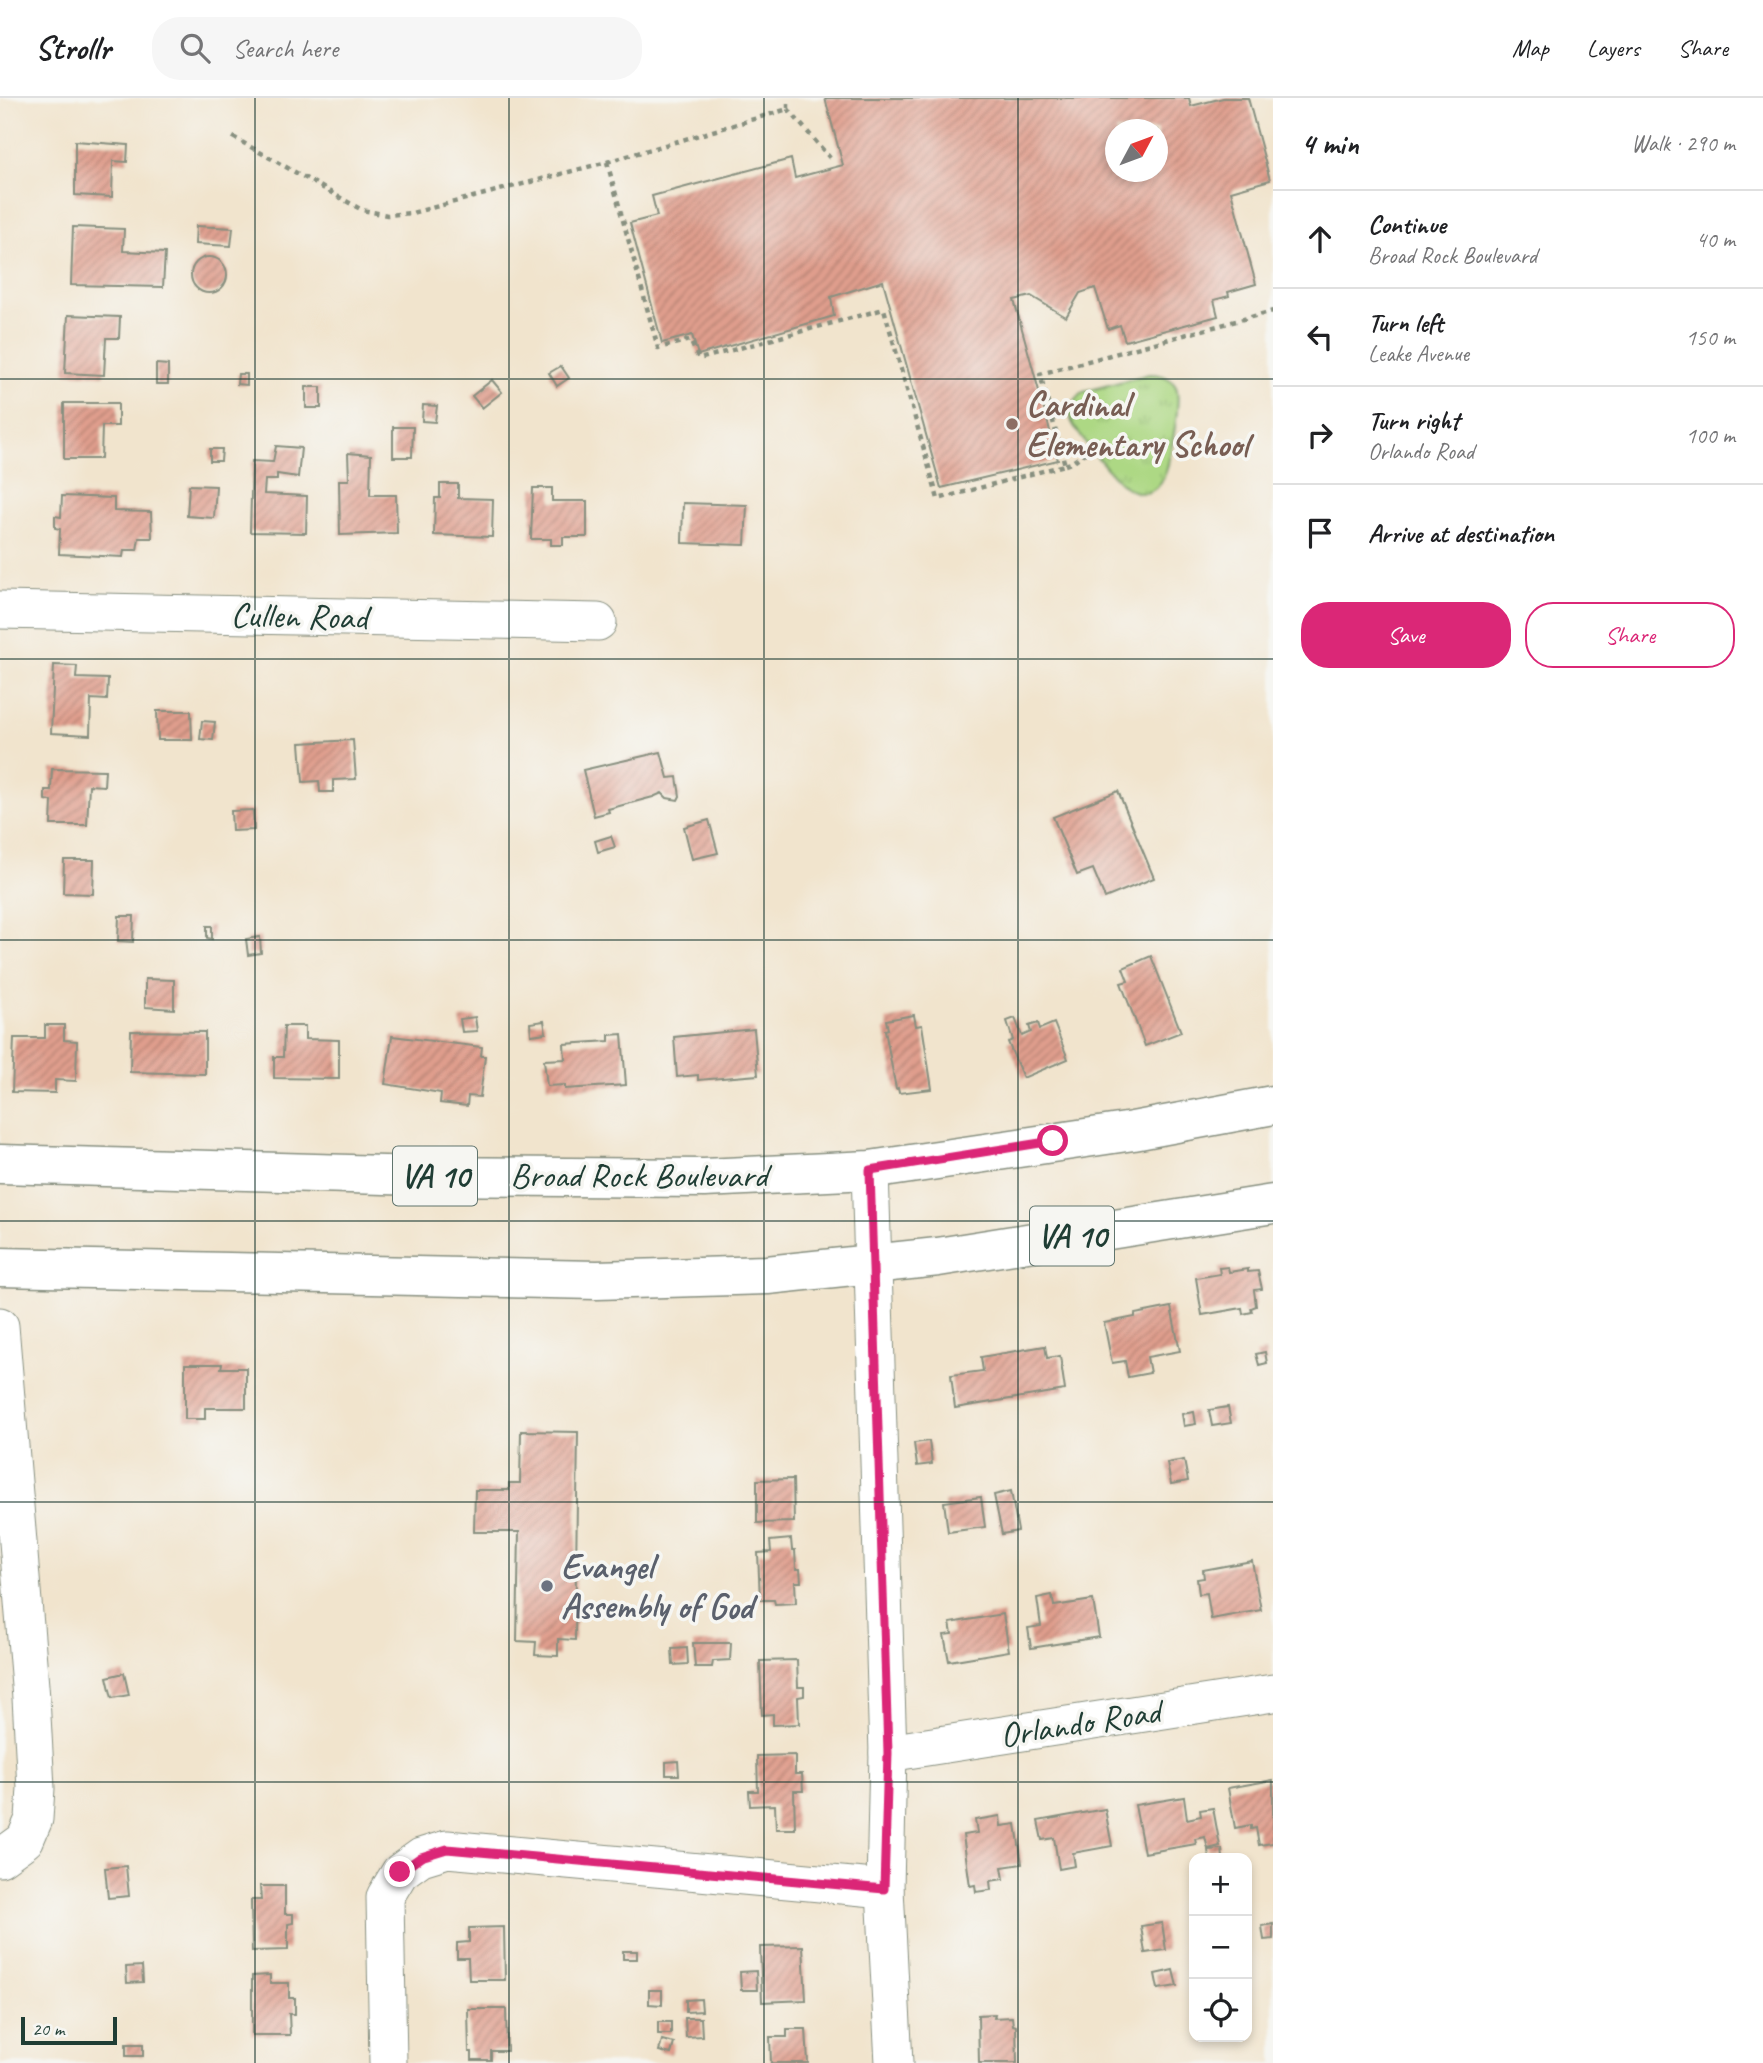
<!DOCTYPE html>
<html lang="en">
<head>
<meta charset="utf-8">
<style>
	:root { --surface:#fff; --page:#f6f6f6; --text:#202124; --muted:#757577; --line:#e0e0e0; --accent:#db2777 }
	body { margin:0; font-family:Caveat,sans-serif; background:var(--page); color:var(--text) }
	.controls { position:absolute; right:21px; bottom:21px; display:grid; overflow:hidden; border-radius:14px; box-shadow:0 4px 10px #0003 }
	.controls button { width:63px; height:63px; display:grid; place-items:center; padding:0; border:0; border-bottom:2px solid var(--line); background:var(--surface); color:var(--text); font:35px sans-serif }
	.compass { position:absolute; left:1105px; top:21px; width:63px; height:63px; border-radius:50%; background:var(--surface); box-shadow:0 4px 10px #0003; rotate:49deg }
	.scale { position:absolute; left:21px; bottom:18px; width:96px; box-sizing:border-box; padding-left:7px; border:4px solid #1f3d34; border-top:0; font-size:19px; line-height:24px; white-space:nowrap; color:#1f3d34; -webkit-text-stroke:5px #f6f6f2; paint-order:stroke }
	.stop { position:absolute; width:21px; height:21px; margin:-16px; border:5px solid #db2777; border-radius:50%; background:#fff }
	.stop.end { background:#db2777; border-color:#fff; box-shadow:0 2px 7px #0008 }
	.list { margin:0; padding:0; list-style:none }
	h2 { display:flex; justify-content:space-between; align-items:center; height:91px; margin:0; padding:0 28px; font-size:30px }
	h2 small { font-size:23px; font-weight:400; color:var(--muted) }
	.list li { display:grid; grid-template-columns:46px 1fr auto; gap:21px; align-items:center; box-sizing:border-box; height:98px; padding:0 28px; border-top:2px solid var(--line) }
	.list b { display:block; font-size:26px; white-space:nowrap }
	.list p { margin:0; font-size:23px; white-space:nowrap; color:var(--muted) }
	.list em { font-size:23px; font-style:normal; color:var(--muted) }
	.actions { display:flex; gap:14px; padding:21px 28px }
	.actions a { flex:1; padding:16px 0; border:2px solid var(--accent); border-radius:28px; text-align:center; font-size:24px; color:var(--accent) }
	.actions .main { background:var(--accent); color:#fff }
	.icon { flex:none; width:38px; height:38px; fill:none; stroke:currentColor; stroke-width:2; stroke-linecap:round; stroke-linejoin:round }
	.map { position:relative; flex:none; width:1273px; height:1965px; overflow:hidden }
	header { display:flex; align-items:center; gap:42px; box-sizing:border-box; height:98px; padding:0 35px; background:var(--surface); border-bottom:2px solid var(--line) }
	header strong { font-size:33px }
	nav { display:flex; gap:38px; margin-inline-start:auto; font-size:24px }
	.search { width:490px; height:63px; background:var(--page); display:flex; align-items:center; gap:18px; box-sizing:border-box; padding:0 24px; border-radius:28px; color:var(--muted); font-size:26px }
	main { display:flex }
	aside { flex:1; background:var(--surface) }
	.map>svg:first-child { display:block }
	.park { fill:url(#park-tufts); stroke:#668a5c; stroke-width:2 }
	.building { fill:url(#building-hatch); fill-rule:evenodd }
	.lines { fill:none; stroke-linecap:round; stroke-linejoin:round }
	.minor-casing { stroke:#889080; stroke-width:39 }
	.major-casing { stroke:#889080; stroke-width:41 }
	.path { stroke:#889080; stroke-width:4.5; stroke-dasharray:5 5; stroke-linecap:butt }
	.minor { stroke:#fff; stroke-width:37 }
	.major { stroke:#fff; stroke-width:38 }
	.route { stroke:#db2777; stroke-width:9 }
	.grid { fill:none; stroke:#1f3d34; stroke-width:2; stroke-opacity:0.55 }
	.education-dot { fill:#8d6e63; stroke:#f6f6f2; stroke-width:2.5 }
	.worship-dot { fill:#6b7280; stroke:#f6f6f2; stroke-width:2.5 }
	.labels { text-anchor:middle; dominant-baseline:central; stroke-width:7; stroke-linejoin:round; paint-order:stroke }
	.shield { fill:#f6f6f2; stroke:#60746d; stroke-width:2 }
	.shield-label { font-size:33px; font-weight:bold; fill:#1f3d34 }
	.education-label { font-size:35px; font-weight:bold; fill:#785e54; stroke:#f6f6f2; text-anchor:start }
	.street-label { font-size:35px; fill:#1f3d34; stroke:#f6f6f2 }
	.worship-label { font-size:35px; font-weight:bold; fill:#5b616d; stroke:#f6f6f2; text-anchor:start }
</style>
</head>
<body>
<header>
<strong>Strollr</strong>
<div class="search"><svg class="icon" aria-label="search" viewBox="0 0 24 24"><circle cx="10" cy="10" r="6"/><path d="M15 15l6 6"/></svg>Search here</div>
<nav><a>Map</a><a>Layers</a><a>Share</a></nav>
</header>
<main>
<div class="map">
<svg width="1273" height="1965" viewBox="0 0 1273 1965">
	<defs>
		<pattern id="park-tufts" width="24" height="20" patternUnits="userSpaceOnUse" patternTransform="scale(1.75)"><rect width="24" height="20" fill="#add884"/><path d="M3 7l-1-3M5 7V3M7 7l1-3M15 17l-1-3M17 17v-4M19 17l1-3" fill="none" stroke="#94ba73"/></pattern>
		<pattern id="building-hatch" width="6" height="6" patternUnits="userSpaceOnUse" patternTransform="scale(1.75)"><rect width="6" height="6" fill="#e09e8d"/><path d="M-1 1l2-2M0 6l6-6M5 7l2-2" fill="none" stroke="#b58274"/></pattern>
	</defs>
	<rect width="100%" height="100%" fill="#f6f6f2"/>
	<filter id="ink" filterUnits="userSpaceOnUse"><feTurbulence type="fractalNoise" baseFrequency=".0143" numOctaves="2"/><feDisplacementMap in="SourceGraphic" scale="14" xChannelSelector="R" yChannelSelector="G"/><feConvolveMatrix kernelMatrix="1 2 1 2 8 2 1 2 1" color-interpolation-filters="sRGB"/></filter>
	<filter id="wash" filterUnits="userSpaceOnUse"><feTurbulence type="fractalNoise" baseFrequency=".00686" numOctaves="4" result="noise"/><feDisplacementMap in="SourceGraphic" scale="28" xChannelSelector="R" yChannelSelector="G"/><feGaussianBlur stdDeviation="1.57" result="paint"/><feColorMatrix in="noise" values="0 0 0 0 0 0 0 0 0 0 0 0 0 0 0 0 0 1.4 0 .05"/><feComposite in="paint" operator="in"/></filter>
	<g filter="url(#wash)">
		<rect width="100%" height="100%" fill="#f1e4cd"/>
		<path class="park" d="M1149 276C1160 276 1170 278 1176 289 1182 302 1170 359 1166 374 1163 382 1158 391 1149 394 1142 397 1130 393 1124 388 1114 380 1073 332 1071 321 1068 309 1075 301 1083 294Z"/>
		<g id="blocks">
			<g class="building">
				<path d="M825 0H1189L1191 8 1223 0H1248L1270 82 1231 93 1256 186 1228 194 1229 198 1214 202 1218 218 1125 243 1120 227 1108 231 1095 190 1080 195 1066 219 1031 198 1014 202 1058 362 941 390 883 183 831 199 834 218 698 257 692 237 662 245 630 125 657 118 652 98 791 61 795 80 843 67ZM1116 32H1158V74H1116Z"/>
				<path d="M75 43 128 47 127 64 113 63 112 99 75 97Z"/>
				<path d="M196 128 233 130 231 148 195 146Z"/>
				<path d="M73 129 124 131 123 153 165 155 163 189 71 187Z"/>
				<circle cx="209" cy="177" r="18"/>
				<path d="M68 217 120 219 119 240H106L104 277 65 275Z"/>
				<path d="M156 266 168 267V286H156Z"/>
				<path d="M561 268 569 280 557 288 549 275Z"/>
				<path d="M238 276H247V287L237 286Z"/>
				<path d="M492 282 502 294 482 310 472 298Z"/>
				<rect x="306" y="289" width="15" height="21"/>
				<path d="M64 305H118V328H102L101 361H64Z"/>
				<path d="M423 307 437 308 435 324 422 323Z"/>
				<path d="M393 329H413L412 359H393Z"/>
				<path d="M276 348 301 350 298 379 277 376V382H265L264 396 307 398 306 435 250 434 252 363 273 364Z"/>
				<path d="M210 351H222L221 363H210Z"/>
				<path d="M348 355 371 357 370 397H396L397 435 340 437 339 382H349Z"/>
				<path d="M440 386H458V400L493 401 492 439 434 437 435 400H440Z"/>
				<path d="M189 387 216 388 214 420 187 418Z"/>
				<path d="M533 390H552V403H587V439H563V447H551V441H531Z"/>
				<path d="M62 398 114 400V413L151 414 152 440H139L137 452H124L123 459 59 456 60 431 55 430V418L61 419Z"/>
				<path d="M683 405 747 407 745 447 682 445Z"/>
				<path d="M54 567 77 568 76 580 108 581 107 602 91 601 90 637 51 635Z"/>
				<path d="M157 613H191L192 642H158Z"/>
				<path d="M202 623 215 624 213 642 200 641Z"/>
				<path d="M353 642 356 681 333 682V694H320L319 683 303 684 300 645Z"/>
				<path d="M661 654 668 680 677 679 680 698 678 702 667 700 662 695 653 699 608 711 609 714 594 718 583 672Z"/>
				<path d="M52 671 105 672 104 688 89 687 87 727H51L52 703 45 702V692H51Z"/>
				<path d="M1118 693 1154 780 1105 800 1093 771 1077 777 1053 719Z"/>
				<path d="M253 712 254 732 232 733 231 713Z"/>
				<path d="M709 722 718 755 692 761 684 729Z"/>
				<path d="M611 738 615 749 598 754 595 743Z"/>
				<path d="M64 762H94L93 796 63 795Z"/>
				<path d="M119 818H134L133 844 118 843Z"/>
				<path d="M207 828H212V841L207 840Z"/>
				<path d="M260 839 261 855 248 857 246 841Z"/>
				<path d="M1151 858 1181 934 1145 948 1121 885 1128 883 1123 870Z"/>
				<path d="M145 881 174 882V911L145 909Z"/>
				<path d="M914 917 916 928 922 927 932 991 899 995 898 990 896 991 885 932 888 931 886 922Z"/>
				<path d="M475 919 477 933 462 934 460 921Z"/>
				<path d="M1015 920 1022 938 1031 934 1029 928 1038 925 1040 931 1054 925 1068 961 1023 980 1008 944 1013 942 1007 923Z"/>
				<path d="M544 923 546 935 531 937 530 925Z"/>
				<path d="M45 927H64V942L77 943 76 983 55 982V995L12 994 14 940H45Z"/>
				<path d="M284 928H305V941L339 942V981L274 980V959H283Z"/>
				<path d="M754 931 758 977 698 982V977L677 979 674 939Z"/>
				<path d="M131 933 205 934V976L130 974Z"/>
				<path d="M622 936 626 987 565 991V987L547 988 544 962 565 961 564 946 609 943V937Z"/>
				<path d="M392 938 482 949 481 958H485L480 999 468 998 467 1008 440 1005 441 995 385 986Z"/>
				<path d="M1228 1169 1229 1174 1248 1171V1174L1258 1173 1262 1191 1254 1192 1256 1208 1251 1210 1252 1214 1243 1216 1242 1210 1202 1217 1196 1180 1220 1176 1219 1170Z"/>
				<path d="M1171 1209 1180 1253 1147 1259 1150 1275 1128 1279 1125 1263 1112 1265 1104 1225 1135 1219V1216Z"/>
				<path d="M1045 1248 1047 1260 1060 1258 1065 1292 955 1310 951 1277 983 1273 981 1259Z"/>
				<path d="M1265 1254 1267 1265 1259 1267 1256 1256Z"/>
				<path d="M185 1266H222L221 1270H246V1310H205V1321H185Z"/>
				<path d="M1228 1309 1231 1325 1212 1328 1209 1312Z"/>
				<path d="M1194 1314 1196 1326 1184 1328 1182 1316Z"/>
				<path d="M521 1333 578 1334 575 1542 558 1541V1558L535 1557 536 1544 517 1543 519 1434H474L475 1392H509V1385H520Z"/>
				<path d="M929 1343 932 1366 917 1368 914 1345Z"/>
				<path d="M1184 1362 1188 1383 1171 1386 1167 1365Z"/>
				<path d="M793 1381 794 1424 757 1425V1382Z"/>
				<path d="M1011 1393 1018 1433 1002 1436 994 1397Z"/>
				<path d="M981 1399 985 1429 948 1434 944 1404Z"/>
				<path d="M791 1441 792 1452H795L796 1471H800L801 1484H795L796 1505 775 1506 774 1502H760L758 1455 771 1454 770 1443Z"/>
				<path d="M1252 1463 1261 1512 1211 1521 1207 1495 1199 1496 1197 1481 1204 1480 1203 1472Z"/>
				<path d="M1052 1497 1054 1508 1093 1502 1099 1539 1031 1550 1028 1530 1041 1528 1037 1500Z"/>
				<path d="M1003 1516 1009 1553 949 1563 944 1537 952 1536 950 1525Z"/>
				<path d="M693 1545H731L730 1562 713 1563 712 1569H695Z"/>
				<path d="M687 1550 688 1566 673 1567 672 1551Z"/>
				<path d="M797 1562 798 1589H804V1598L798 1599 799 1626 773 1627V1616L762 1617 760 1563Z"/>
				<path d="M124 1575 129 1597 112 1600 107 1579Z"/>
				<path d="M795 1657V1676H802L803 1693H794L795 1731H776L775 1707 750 1708 749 1693H758L757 1658Z"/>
				<path d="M678 1663 679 1677H666V1664Z"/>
				<path d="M1273 1682V1745L1259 1747 1256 1730 1251 1731V1727L1235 1730 1228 1690Z"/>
				<path d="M1184 1699 1187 1721 1201 1718 1200 1712 1213 1710 1220 1748 1208 1751 1205 1739 1195 1741 1196 1746 1144 1755 1135 1707Z"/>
				<path d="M1105 1711 1112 1748 1073 1755 1075 1768 1059 1771 1054 1740 1042 1742 1038 1723Z"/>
				<path d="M1000 1718 1001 1728 1016 1726 1022 1766 1002 1769 1004 1781 990 1783 991 1792 976 1794 975 1787 970 1788 963 1737 977 1735 975 1722Z"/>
				<path d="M1222 1751 1223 1760H1209L1208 1752Z"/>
				<path d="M126 1768 129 1798 108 1800 105 1770Z"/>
				<path d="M260 1788H285V1816H293V1825L288 1826V1852L252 1853 251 1802H261Z"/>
				<path d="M1162 1825 1166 1852 1145 1855 1141 1828Z"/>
				<path d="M1273 1826V1841L1264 1842 1262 1828Z"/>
				<path d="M504 1829 505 1882H469L468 1860H457V1845L469 1844V1830Z"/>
				<path d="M803 1848 806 1902 762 1904 760 1849Z"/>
				<rect x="623" y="1853" width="14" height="8"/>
				<path d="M142 1868 143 1884 127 1885 126 1869Z"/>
				<path d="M1173 1872 1177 1888 1158 1891 1155 1876Z"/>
				<path d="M756 1873 757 1892H741L740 1874Z"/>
				<path d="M270 1877V1885H289V1900H295V1916H289L290 1937H252V1878Z"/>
				<path d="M649 1892H662V1907L649 1906Z"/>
				<path d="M701 1901 702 1913 686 1914V1902Z"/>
				<path d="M468 1911H506L507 1953H491V1962H472V1954H469Z"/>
				<path d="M995 1916 994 1920 1012 1919 1013 1927 1016 1928 1017 1965H979L978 1917Z"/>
				<path d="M685 1920H701L702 1938 686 1939Z"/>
				<rect x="658" y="1924" width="13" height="12"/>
				<path d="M787 1931H806L808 1965H771L770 1939H787Z"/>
				<path d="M662 1942 674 1945 671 1956 659 1953Z"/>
				<rect x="126" y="1946" width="17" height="12"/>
			</g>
		</g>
	</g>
	<g filter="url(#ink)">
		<use href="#blocks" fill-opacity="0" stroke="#889080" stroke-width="2"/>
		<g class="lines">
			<g class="minor-casing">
				<g id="minor">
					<path d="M0 512 598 524"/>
					<path d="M870 1072 888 1655 885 1791 894 1965"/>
					<path d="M0 1228 31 1600 36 1690 34 1721 25 1742 0 1760"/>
					<path d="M888 1655 1273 1595"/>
					<path d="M388 1965 385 1799 400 1774 421 1759 447 1751 885 1791"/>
				</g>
			</g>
			<g class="major-casing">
				<g id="major">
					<path d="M0 1066 419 1078 704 1080 870 1072 1133 1033 1273 1007"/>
					<path d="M0 1169 597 1182 767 1177 938 1159 1273 1106"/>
				</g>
			</g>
			<g class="path">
				<path d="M788 11 830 60"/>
				<path d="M233 39 362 112 387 117 412 115 607 64 788 11V0"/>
				<path d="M607 64 658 250 690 242 699 261 884 211 938 401 1065 367 1040 276 1273 213"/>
				<path d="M1065 367 1071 365 1091 351"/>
			</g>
			<use href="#minor" class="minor"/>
			<use href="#major" class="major"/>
		</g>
	</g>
	<g class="lines" filter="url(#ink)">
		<path class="route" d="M400 1774 421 1759 447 1751 884 1791 888 1655 870 1072 1053 1043"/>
	</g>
	<path class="grid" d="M255 0V1965M509 0V1965M764 0V1965M1018 0V1965M0 281H1273M0 561H1273M0 842H1273M0 1123H1273M0 1404H1273M0 1684H1273"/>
	<circle class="education-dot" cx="1012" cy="326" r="7"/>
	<circle class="worship-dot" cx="547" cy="1488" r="7"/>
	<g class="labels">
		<g class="shield">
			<rect x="393" y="1048.5" width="84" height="59" rx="5"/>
			<rect x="1030" y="1108.5" width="84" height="59" rx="5"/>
		</g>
		<g class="shield-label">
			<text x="435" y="1078">VA 10</text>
			<text x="1072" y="1138">VA 10</text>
		</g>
		<g class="education-label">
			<text x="1026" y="306">Cardinal<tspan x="1026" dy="40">Elementary School</tspan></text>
		</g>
		<g class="street-label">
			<text transform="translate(299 518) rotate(1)">Cullen Road</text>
			<text x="639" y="1077">Broad Rock Boulevard</text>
			<text transform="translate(1080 1625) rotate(-9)">Orlando Road</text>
		</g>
		<g class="worship-label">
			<text x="561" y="1468">Evangel<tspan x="561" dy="40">Assembly of God</tspan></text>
		</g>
	</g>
</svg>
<div class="controls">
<button>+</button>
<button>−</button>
<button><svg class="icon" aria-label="locate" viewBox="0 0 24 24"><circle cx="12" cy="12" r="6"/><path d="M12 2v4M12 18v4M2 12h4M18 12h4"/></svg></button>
</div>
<svg class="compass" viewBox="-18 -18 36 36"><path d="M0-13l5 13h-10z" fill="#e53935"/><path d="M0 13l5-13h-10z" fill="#757577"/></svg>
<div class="scale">20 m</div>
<div class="stop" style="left:1053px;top:1043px"></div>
<div class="stop end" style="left:400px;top:1774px"></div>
</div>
<aside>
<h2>4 min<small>Walk · 290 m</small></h2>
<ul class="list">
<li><svg class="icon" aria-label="ahead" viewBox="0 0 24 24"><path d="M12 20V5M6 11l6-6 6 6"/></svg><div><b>Continue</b><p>Broad Rock Boulevard</p></div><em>40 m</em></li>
<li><svg class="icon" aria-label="left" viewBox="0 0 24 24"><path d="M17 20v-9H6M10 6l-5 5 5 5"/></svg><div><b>Turn left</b><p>Leake Avenue</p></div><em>150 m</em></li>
<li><svg class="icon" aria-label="right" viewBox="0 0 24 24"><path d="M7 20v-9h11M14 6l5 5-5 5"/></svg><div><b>Turn right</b><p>Orlando Road</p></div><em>100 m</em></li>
<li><svg class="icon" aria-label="arrive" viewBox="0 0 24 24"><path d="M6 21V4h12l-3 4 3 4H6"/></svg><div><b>Arrive at destination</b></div></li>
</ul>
<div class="actions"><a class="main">Save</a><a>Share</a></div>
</aside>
</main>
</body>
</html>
